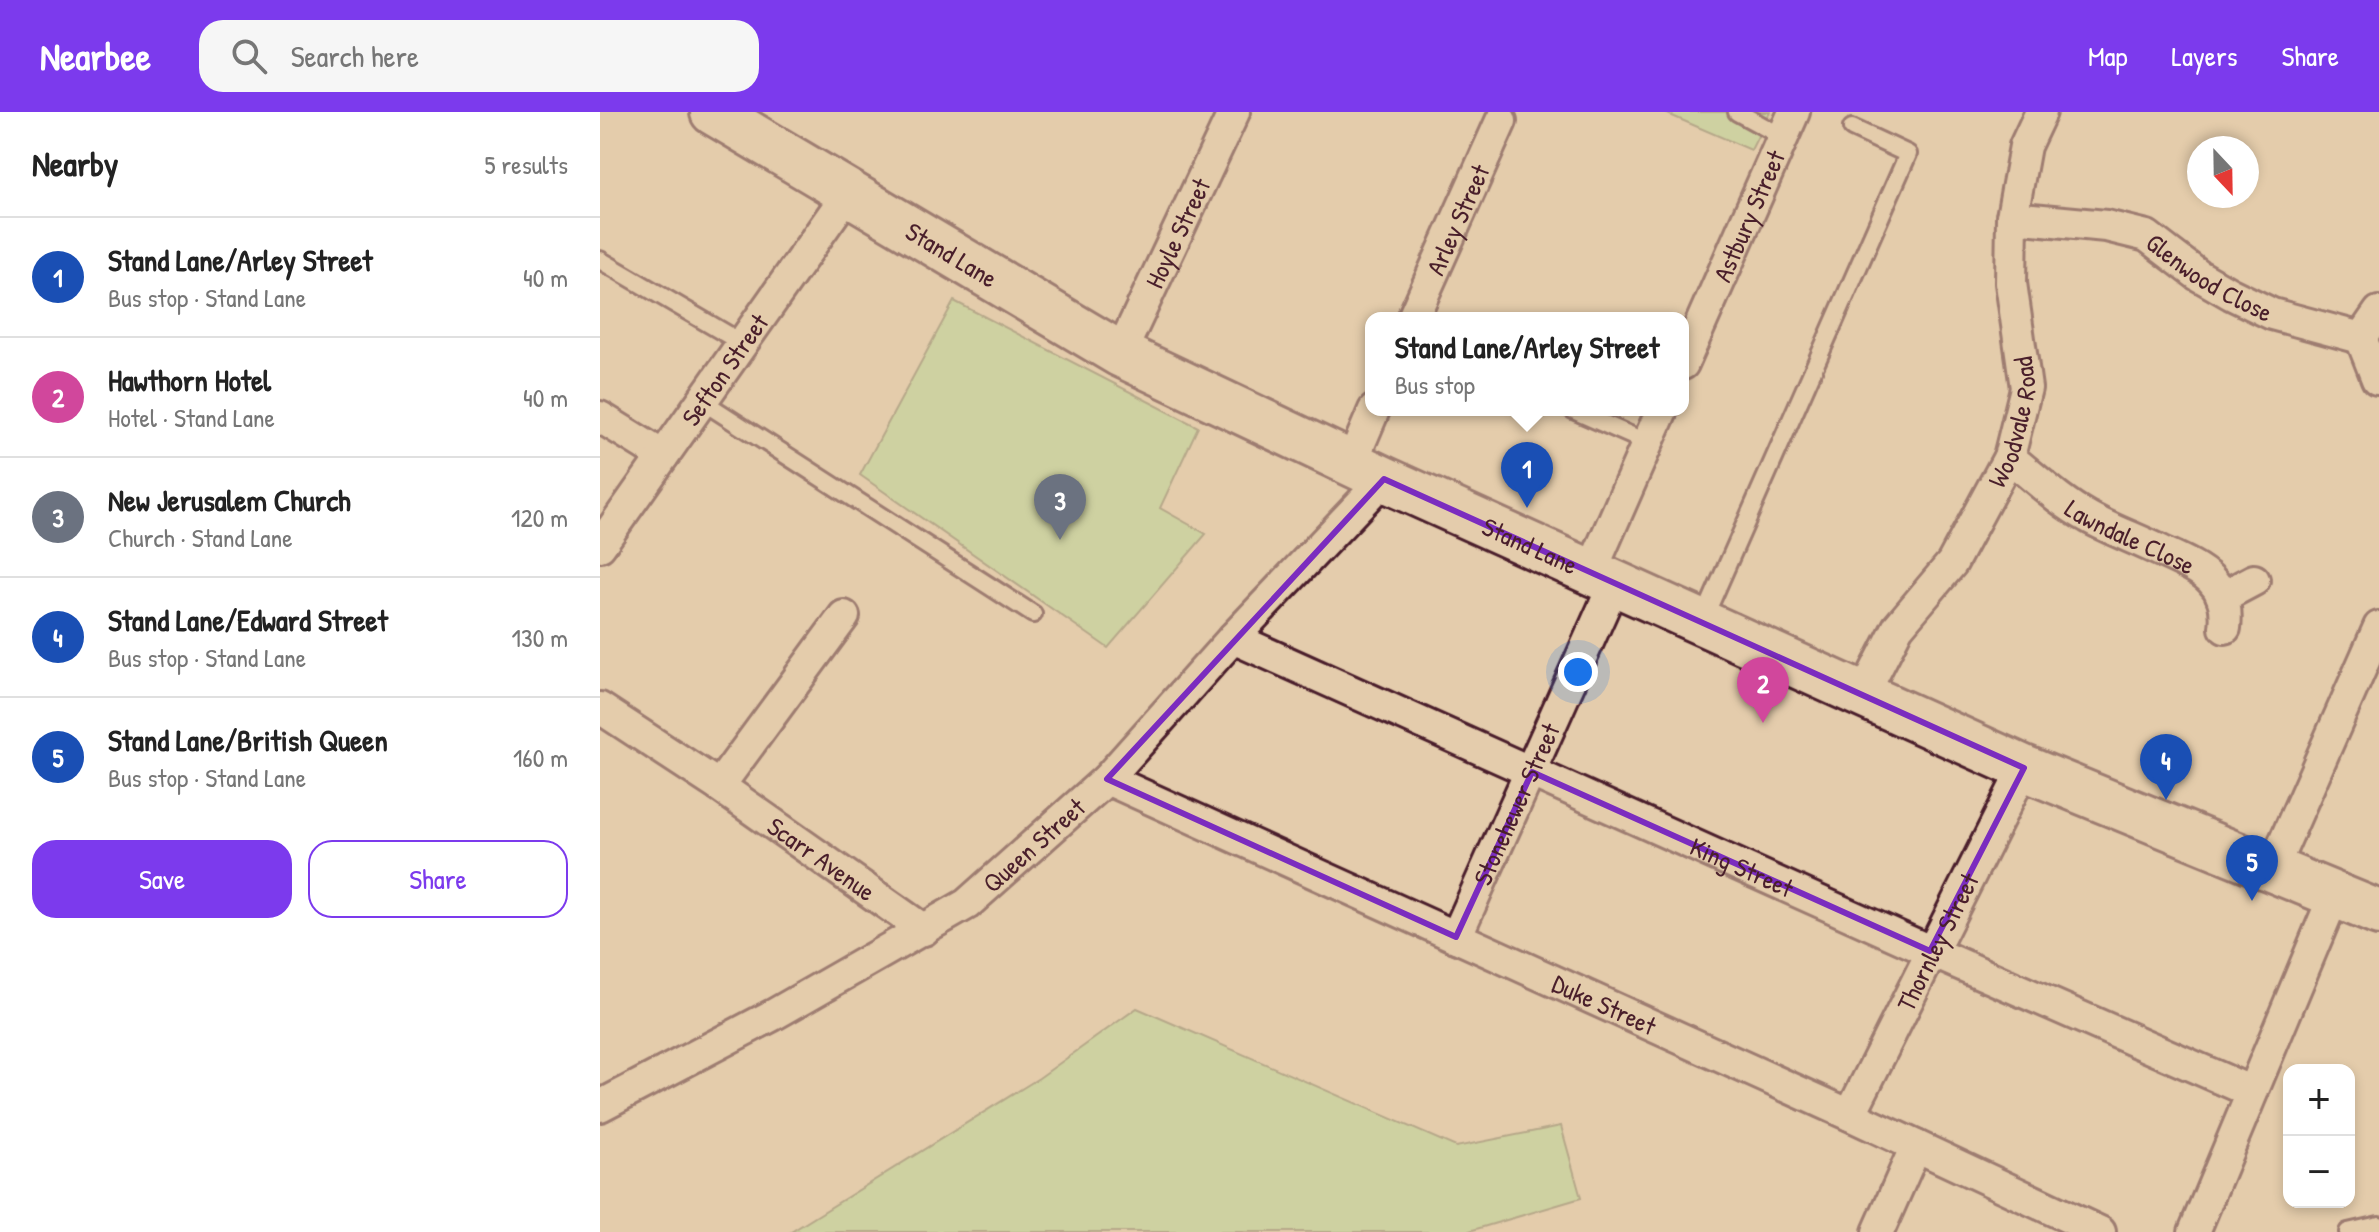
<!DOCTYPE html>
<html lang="en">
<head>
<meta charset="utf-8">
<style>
	:root { --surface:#fff; --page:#f6f6f6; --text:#222; --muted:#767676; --line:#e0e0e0; --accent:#7c3aed }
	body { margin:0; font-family:"Patrick Hand",sans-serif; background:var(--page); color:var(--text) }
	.controls { position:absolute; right:24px; bottom:24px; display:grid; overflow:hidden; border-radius:16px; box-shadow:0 4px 12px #0003 }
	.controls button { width:72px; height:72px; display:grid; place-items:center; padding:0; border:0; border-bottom:2px solid var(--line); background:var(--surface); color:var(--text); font:40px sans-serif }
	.compass { position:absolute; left:1587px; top:24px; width:72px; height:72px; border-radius:50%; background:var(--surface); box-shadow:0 4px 12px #0003; rotate:158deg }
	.you { position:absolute; left:978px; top:560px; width:28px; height:28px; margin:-20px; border:6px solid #fff; border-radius:50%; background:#1a73e8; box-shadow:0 0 0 12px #1a73e833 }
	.badge { display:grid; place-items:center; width:52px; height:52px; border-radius:50%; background:var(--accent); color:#fff; font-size:26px; font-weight:700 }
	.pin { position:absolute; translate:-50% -66px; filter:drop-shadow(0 2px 4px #0008) }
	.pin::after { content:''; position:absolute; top:42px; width:28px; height:24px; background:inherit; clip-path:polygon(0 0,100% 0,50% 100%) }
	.popup { position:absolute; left:765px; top:200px; width:324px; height:104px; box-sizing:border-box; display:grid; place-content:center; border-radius:16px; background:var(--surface); filter:drop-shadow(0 2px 6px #0005); font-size:26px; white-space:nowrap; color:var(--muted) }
	.popup b { font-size:30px; color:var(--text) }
	.popup::after { content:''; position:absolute; left:50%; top:100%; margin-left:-16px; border:16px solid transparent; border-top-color:var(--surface) }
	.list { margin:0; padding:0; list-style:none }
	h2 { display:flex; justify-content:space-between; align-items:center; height:104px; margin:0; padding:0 32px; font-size:34px }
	h2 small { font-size:26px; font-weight:400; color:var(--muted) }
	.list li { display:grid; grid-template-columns:52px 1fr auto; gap:24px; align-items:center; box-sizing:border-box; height:120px; padding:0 32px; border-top:2px solid var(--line) }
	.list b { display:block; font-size:30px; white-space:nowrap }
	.list p { margin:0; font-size:26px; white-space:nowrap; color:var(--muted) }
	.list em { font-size:26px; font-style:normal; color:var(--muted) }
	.actions { display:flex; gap:16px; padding:24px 32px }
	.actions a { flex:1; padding:18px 0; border:2px solid var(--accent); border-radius:24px; text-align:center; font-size:28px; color:var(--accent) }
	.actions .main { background:var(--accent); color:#fff }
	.icon { flex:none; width:44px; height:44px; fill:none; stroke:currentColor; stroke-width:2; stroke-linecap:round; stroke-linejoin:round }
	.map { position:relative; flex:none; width:1779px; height:1120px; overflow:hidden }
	header { display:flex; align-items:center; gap:48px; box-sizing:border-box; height:112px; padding:0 40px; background:var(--accent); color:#fff }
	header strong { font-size:38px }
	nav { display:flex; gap:44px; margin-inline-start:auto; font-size:28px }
	.search { width:560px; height:72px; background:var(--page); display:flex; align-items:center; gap:20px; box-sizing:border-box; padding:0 28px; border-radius:24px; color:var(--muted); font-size:30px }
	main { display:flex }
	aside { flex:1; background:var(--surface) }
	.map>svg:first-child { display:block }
	.green { fill:#b4d894; stroke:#7f7c60; stroke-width:2 }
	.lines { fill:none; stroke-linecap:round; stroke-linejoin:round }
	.lane-casing { stroke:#4a1f2b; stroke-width:22 }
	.street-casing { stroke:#4a1f2b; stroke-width:36 }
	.secondary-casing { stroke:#4a1f2b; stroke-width:50 }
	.lane { stroke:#e4ccac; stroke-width:16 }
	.street { stroke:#e4ccac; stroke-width:30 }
	.secondary { stroke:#e4ccac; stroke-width:44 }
	.marked { fill:none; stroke:#7b2cbf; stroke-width:6; stroke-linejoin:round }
	.labels { text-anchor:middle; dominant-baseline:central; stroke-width:8; stroke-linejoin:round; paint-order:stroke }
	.street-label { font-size:26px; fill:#4a1f2b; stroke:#e4ccac }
</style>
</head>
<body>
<header>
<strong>Nearbee</strong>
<div class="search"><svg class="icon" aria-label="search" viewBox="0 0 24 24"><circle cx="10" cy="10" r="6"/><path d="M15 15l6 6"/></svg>Search here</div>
<nav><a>Map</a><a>Layers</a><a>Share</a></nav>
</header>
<main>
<aside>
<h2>Nearby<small>5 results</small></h2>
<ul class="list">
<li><span class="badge" style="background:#1a4fb4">1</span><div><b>Stand Lane/Arley Street</b><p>Bus stop · Stand Lane</p></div><em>40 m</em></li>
<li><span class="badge" style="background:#d1479c">2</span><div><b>Hawthorn Hotel</b><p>Hotel · Stand Lane</p></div><em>40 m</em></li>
<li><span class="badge" style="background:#6b7280">3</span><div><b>New Jerusalem Church</b><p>Church · Stand Lane</p></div><em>120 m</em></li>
<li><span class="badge" style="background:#1a4fb4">4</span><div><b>Stand Lane/Edward Street</b><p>Bus stop · Stand Lane</p></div><em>130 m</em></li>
<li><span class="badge" style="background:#1a4fb4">5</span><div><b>Stand Lane/British Queen</b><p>Bus stop · Stand Lane</p></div><em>160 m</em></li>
</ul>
<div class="actions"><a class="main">Save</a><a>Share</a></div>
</aside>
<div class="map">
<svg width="1779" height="1120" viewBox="0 0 1779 1120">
	<rect width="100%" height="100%" fill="#e4ccac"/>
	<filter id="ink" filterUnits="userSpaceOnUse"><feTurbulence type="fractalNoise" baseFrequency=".0125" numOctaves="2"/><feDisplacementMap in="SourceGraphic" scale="16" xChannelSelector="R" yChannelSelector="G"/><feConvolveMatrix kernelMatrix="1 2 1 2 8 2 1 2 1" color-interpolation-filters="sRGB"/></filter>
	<g filter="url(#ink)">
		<g class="green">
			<path d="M1063 0H1170L1151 38Z"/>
			<path d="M354 189 598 315 560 396 606 422 508 536 260 363Z"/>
			<path d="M537 896 856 1035 961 1014 981 1086 866 1120H191L439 966Z"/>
		</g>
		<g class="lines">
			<g class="lane-casing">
				<g id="lane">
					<path d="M1137 0 1183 25"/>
					<path d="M0 148 142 231"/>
					<path d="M102 289 433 502"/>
					<path d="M973 298 1048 331"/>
					<path d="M1103 508 1308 42 1252 16"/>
					<path d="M1748 1120 1779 1113"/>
				</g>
			</g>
			<g class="street-casing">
				<g id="street">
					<path id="s1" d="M1412 105 1506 114 1547 124 1598 163 1631 182 1672 202 1761 226"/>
					<path id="s2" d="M813 206 901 9"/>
					<path id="s3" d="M520 242 634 0"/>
					<path id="s4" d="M1083 252 1194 0"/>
					<path d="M1777 267 1761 226 1779 200"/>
					<path d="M0 305 63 344"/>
					<path id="s5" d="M1409 345C1434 365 1460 390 1488 405 1511 418 1537 427 1561 439 1598 456 1631 468 1625 516"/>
					<path d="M751 352 774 298"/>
					<path id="s6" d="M0 434 248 81"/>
					<path d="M991 460 1062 298"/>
					<path d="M1622 485 1654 468"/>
					<path id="s7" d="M633 526 1330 839 1652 980"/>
					<path id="s8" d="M1263 583 1298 515 1352 451 1409 345 1426 276 1411 171 1412 105 1425 34 1441 0"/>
					<path id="s9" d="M0 596 119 674 324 818"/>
					<path id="s10" d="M507 667 1250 1003 1500 1120"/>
					<path d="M119 674 244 504"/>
					<path d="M1672 758 1779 515"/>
					<path id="s11" d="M856 825 1015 470"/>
					<path id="s12" d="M0 994 173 903 367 792 507 667 633 526 784 367"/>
					<path id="s13" d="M1250 1003 1424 656"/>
					<path d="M1278 1120 1316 1034"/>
					<path d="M1594 1120 1734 784"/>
				</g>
			</g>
			<g class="secondary-casing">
				<g id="secondary">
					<path id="s14" d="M113 0 520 242 784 367 1424 656 1779 801"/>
				</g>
			</g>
			<use href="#lane" class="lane"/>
			<use href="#street" class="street"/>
			<use href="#secondary" class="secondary"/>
		</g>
	</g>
	<path d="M0 0H1779V1120H0ZM784 367 1424 656 1330 839 932 660 856 825 507 667Z" fill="#e4ccac" fill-opacity=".55" fill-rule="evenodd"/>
	<path class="marked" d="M784 367 1424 656 1330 839 932 660 856 825 507 667Z"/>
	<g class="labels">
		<g class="street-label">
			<text stroke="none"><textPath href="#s4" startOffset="162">Astbury Street</textPath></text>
			<text stroke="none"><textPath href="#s2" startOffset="108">Arley Street</textPath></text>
			<text stroke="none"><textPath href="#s3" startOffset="134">Hoyle Street</textPath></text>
			<text stroke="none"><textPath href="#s14" startOffset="278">Stand Lane</textPath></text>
			<text stroke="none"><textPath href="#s1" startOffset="212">Glenwood Close</textPath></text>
			<text stroke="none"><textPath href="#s6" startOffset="216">Sefton Street</textPath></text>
			<text stroke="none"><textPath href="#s8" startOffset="316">Woodvale Road</textPath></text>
			<text stroke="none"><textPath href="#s5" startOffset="146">Lawndale Close</textPath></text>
			<text stroke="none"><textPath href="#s14" startOffset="926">Stand Lane</textPath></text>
			<text stroke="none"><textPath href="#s11" startOffset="146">Stonehewer Street</textPath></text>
			<text stroke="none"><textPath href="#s12" startOffset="508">Queen Street</textPath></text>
			<text stroke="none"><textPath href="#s9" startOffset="268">Scarr Avenue</textPath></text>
			<text stroke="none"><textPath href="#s7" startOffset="558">King Street</textPath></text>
			<text stroke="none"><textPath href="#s13" startOffset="194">Thornley Street</textPath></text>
			<text stroke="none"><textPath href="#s10" startOffset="546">Duke Street</textPath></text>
		</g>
	</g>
</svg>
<div class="controls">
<button>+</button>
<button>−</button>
</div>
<svg class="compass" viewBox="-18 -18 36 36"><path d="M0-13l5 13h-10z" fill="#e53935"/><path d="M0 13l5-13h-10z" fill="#767676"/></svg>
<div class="you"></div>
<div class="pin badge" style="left:927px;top:396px;background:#1a4fb4">1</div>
<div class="popup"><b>Stand Lane/Arley Street</b>Bus stop</div>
<div class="pin badge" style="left:1163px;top:611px;background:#d1479c">2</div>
<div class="pin badge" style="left:460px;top:428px;background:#6b7280">3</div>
<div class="pin badge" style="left:1566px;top:688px;background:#1a4fb4">4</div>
<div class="pin badge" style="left:1652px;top:789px;background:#1a4fb4">5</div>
</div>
</main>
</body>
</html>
